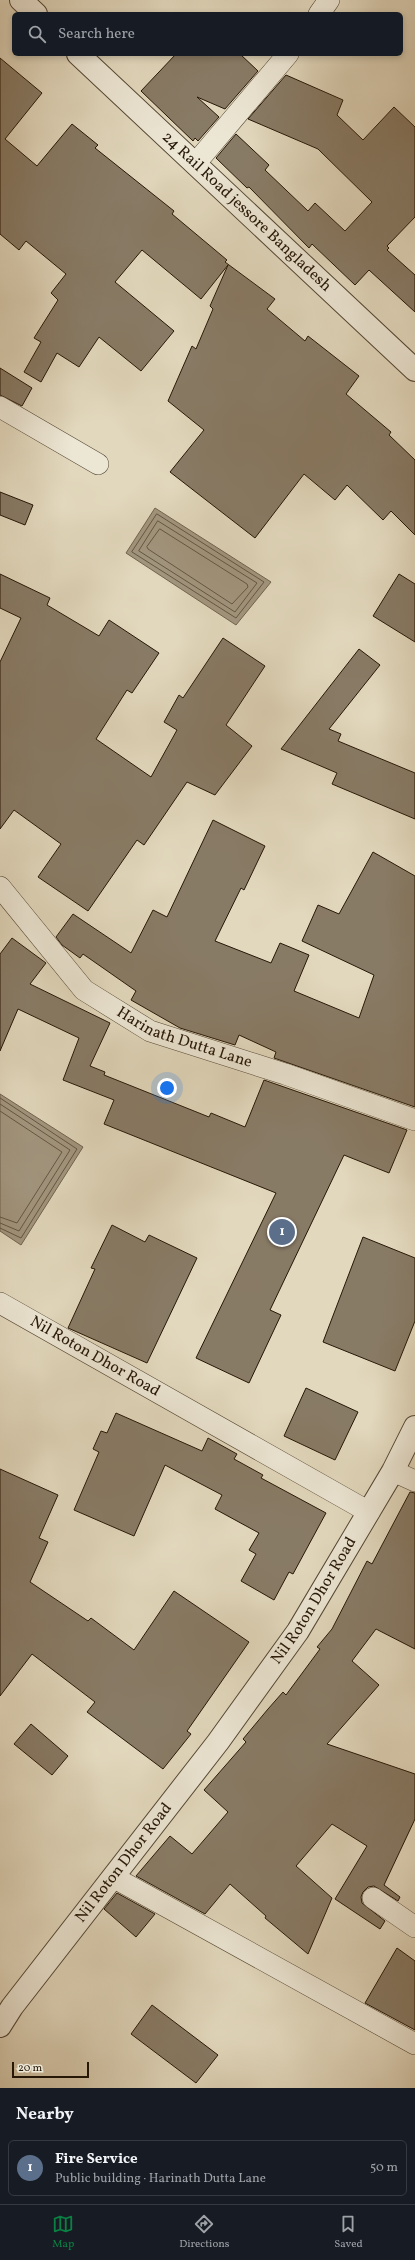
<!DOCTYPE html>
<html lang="en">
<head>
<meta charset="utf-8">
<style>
	:root { --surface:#171b24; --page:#242831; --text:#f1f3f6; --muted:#9ea1a6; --line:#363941; --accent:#0b8043 }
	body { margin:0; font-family:Vollkorn,serif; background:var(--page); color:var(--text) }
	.scale { position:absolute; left:12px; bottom:10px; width:77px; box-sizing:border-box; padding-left:4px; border:2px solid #261707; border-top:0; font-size:11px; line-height:14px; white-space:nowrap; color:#261707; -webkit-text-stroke:3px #ece6d4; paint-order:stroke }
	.you { position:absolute; left:167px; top:1088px; width:14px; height:14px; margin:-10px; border:3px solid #fff; border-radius:50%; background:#1a73e8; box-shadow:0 0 0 6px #1a73e833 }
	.badge { display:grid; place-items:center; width:26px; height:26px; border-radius:50%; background:var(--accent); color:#fff; font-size:13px; font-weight:700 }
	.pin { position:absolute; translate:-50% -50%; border:2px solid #fff; box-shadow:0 1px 4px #0006 }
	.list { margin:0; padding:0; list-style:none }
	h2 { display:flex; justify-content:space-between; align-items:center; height:52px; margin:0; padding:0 16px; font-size:17px }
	h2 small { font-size:13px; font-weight:400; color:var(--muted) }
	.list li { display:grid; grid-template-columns:26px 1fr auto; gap:12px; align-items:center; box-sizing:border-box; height:56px; margin:0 8px 8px; padding:0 8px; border:1px solid var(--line); border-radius:6px }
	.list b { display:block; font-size:15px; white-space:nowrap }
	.list p { margin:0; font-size:13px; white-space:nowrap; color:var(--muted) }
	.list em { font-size:13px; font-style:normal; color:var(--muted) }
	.icon { flex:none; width:22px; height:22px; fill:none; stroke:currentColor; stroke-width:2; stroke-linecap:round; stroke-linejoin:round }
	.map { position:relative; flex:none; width:415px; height:2088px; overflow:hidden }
	.search { position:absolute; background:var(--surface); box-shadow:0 2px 6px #0003; left:12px; right:12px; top:12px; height:44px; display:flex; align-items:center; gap:10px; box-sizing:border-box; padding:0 14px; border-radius:6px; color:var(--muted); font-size:15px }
	.sheet { height:116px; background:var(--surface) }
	nav { display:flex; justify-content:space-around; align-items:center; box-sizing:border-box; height:56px; border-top:1px solid var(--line); background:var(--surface); font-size:11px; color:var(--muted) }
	nav a { display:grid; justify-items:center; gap:2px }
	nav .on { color:var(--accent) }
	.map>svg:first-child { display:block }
	.water { fill:#a2967f; stroke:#70634f }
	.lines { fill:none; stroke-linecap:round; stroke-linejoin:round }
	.shore { stroke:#645643; stroke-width:1 }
	.building { fill:#887b66; stroke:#261707 }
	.minor-casing { stroke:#554734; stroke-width:22 }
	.tertiary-casing { stroke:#554734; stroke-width:24 }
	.minor { stroke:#ece6d4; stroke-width:21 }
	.tertiary { stroke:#ece6d4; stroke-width:22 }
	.labels { text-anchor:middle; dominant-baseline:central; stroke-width:3; stroke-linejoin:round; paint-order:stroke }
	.street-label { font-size:16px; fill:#261707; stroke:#ece6d4 }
</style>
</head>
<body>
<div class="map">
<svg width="415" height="2088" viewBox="0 0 415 2088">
	<rect width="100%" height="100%" fill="#e2d8bd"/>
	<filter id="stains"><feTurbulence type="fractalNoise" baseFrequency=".005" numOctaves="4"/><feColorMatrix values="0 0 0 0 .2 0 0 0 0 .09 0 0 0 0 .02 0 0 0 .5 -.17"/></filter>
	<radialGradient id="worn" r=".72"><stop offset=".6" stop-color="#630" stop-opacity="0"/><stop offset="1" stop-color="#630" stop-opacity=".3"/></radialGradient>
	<g class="water">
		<path d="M155 508 271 582 236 625 126 553Z"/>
		<path d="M0 1094 83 1147 21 1245 0 1231Z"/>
	</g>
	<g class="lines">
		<g class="shore">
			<path d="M157 514 264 582 236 618 132 552Z"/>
			<path d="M158 521 257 583 235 612 139 551Z"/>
			<path d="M160 529 247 584 248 587 232 604 148 549 147 547Z"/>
			<path d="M0 1098 77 1149 21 1238 0 1228"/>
			<path d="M0 1104 70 1150 19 1231 0 1223"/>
			<path d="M0 1111 62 1152 17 1223 0 1217"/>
		</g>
	</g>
	<g class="building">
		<path d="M176 54H240L258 71 225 109 197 97 219 117 198 141 195 138 193 141 141 91Z"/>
		<path d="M0 58 42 93 5 139 37 166 72 124 98 145 95 148 174 211 172 214 227 260 225 262 275 299 267 309 305 341 308 336 359 376 346 394 391 432 389 435 415 460V535L391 511 383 520 347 485 335 500 304 474 255 538 170 472 204 430 168 401 192 346 196 349 213 309 210 306 228 265 201 299 142 250 115 282 174 331 141 371 99 337 79 367 57 353 41 382 24 372 41 342 34 338 58 300 51 293 66 274 26 241 19 250 0 234Z"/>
		<path d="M286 75 343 100 337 115 363 140 394 107 415 127V217L387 246 389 248 387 250 415 275V312L369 270 355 285 312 244 309 248 249 187 247 188 216 158 236 134 269 165 265 170 308 211 315 203 345 231 372 202 318 149 248 119Z"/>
		<path d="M0 368 32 388 22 406 0 395Z"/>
		<path d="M0 492 33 505 25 525 0 515Z"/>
		<path d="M0 574 50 598 47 605 99 636 109 620 159 653 132 693 127 690 96 739 151 777 177 730 164 722 179 695 183 698 223 638 265 666 226 725 252 746 215 795 187 782 144 845 137 840 88 911 38 877 61 844 14 810 0 829V662L21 618 0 608Z"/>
		<path d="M399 574 415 584V642L373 616Z"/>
		<path d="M359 649 380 665 329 729 341 734 338 741 415 773V819L332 784 337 773 281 749Z"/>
		<path d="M213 820 265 846 244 890 241 888 215 941 271 963 280 943 309 955 294 991 359 1018 374 975 302 941 318 905 339 914 373 852 415 876V1107L274 1058 276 1052 239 1035 235 1045 180 1028 131 1000 136 991 83 954 80 958 62 945 56 937 73 914 131 953 153 910 167 917Z"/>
		<path d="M12 938 46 963 30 984 110 1023 90 1066 105 1072 104 1075 209 1117 211 1113 245 1127 264 1080 407 1130 389 1173 344 1155 270 1310 281 1315 249 1383 196 1358 276 1193 104 1124 114 1100 63 1080 79 1038 18 1009 0 1051V954Z"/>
		<path d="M112 1225 145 1242 149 1235 197 1258 147 1363 68 1328 95 1269 91 1268Z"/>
		<path d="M363 1237 415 1258V1321L395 1371 323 1342Z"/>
		<path d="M306 1388 358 1412 335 1460 284 1436Z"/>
		<path d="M116 1413 202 1451 208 1438 237 1454 234 1459 263 1475 261 1478 326 1513 293 1574 289 1572 274 1600 241 1581 256 1554 249 1550 259 1533 215 1509 222 1495 165 1465 134 1536 74 1510 99 1452 93 1449 101 1431 107 1433Z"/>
		<path d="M0 1469 58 1495 39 1538 48 1542 30 1582 88 1621 91 1618 134 1650 174 1591 249 1642 187 1731 191 1734 163 1769 87 1712 95 1702 32 1654 0 1696Z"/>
		<path d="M410 1492 415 1493V1649L376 1629 352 1661 379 1685 327 1744 415 1774V1819L384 1885 400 1897 398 1901 374 1886 368 1887 363 1892 361 1897 362 1903 385 1921 380 1929 335 1899 367 1846 332 1824 296 1866 332 1898 308 1954 265 1918 266 1916 230 1884 205 1914 136 1876 170 1836 192 1854 228 1812 204 1790 246 1742 243 1739 268 1709 283 1692 286 1695 320 1649 317 1647 332 1629 367 1561 372 1564Z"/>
		<path d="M31 1724 68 1756 52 1775 14 1744Z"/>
		<path d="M117 1893 155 1914 136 1937 104 1909Z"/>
		<path d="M397 1948 415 1961V2030L365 2003Z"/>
		<path d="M152 2005 218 2055 196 2083 131 2034Z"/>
	</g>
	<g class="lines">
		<g class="minor-casing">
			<g id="minor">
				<path d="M319 14 329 0"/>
				<path d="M195 164 288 54"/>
				<path d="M0 407 98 464"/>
				<path id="s1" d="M0 887 84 990 150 1031 285 1074 415 1120"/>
				<path id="s2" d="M0 1303 369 1512"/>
				<path d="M393 1471 415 1481"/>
				<path d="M113 1877 415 2044"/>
				<path d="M373 1898 415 1927"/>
			</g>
		</g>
		<g class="tertiary-casing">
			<g id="tertiary">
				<path d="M21 0 36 14"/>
				<path id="s3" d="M78 54 415 370"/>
				<path id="s4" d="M0 2026 12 2007 218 1742 298 1631 393 1471 415 1427"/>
			</g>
		</g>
		<use href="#minor" class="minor"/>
		<use href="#tertiary" class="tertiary"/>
	</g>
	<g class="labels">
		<g class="street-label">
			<text stroke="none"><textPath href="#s3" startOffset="231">24 Rail Road jessore Bangladesh</textPath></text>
			<text stroke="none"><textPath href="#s1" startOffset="245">Harinath Dutta Lane</textPath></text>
			<text stroke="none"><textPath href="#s2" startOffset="109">Nil Roton Dhor Road</textPath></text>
			<text stroke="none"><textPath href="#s4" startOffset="529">Nil Roton Dhor Road</textPath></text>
			<text stroke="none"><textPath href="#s4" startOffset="205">Nil Roton Dhor Road</textPath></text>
		</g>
	</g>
	<rect width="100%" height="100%" filter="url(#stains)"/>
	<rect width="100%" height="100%" fill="url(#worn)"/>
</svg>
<div class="scale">20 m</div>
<div class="you"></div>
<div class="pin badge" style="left:282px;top:1232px;background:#5c6f8a">1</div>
<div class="search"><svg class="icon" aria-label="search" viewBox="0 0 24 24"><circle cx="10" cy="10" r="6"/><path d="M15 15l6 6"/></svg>Search here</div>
</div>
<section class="sheet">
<h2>Nearby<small></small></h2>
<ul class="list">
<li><span class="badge" style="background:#5c6f8a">1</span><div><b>Fire Service</b><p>Public building · Harinath Dutta Lane</p></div><em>50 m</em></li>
</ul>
</section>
<nav>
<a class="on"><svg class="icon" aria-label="map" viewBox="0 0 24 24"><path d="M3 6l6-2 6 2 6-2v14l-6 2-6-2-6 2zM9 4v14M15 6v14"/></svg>Map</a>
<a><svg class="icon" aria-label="directions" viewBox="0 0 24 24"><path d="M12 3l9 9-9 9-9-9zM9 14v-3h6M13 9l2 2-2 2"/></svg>Directions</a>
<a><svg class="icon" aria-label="saved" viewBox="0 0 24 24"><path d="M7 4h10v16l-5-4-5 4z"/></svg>Saved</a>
</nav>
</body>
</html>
